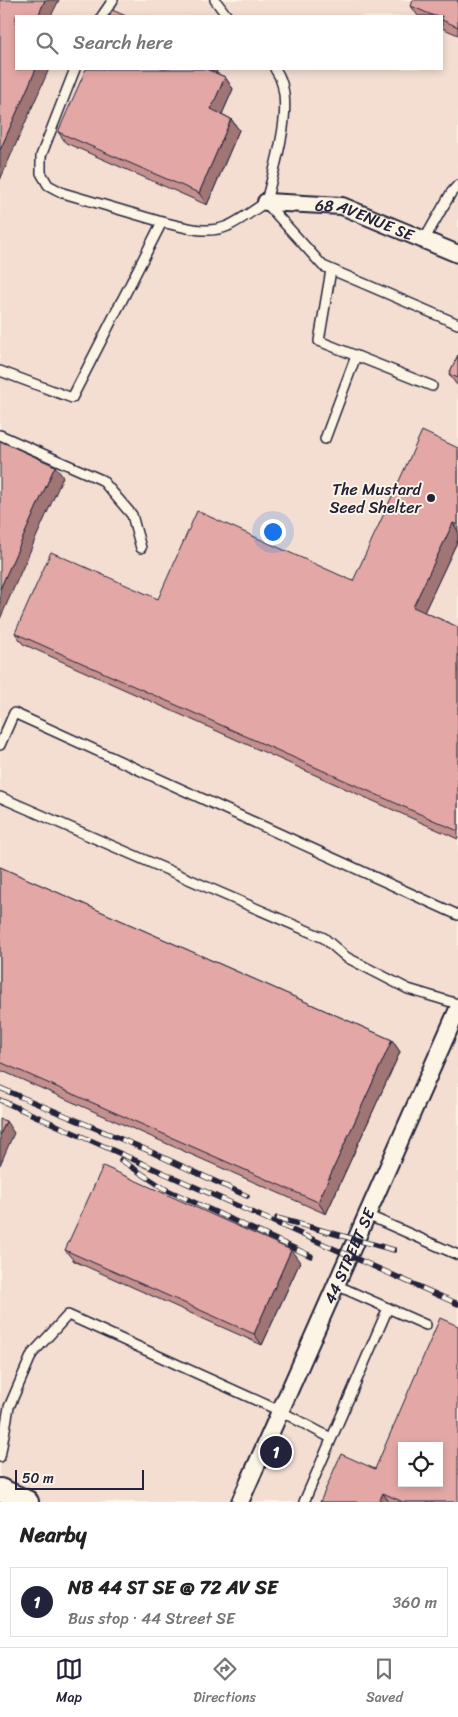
<!DOCTYPE html>
<html lang="en">
<head>
<meta charset="utf-8">
<style>
	:root { --surface:#fff; --page:#f2f2f2; --text:#222; --muted:#767676; --line:#e0e0e0; --accent:#22223b }
	body { margin:0; font-family:Sriracha,sans-serif; background:var(--page); color:var(--text) }
	.controls { position:absolute; right:15px; bottom:15px; display:grid; overflow:hidden; border-radius:0px; box-shadow:0 2px 8px #0003 }
	.controls button { width:45px; height:45px; display:grid; place-items:center; padding:0; border:0; border-bottom:1px solid var(--line); background:var(--surface); color:var(--text); font:25px sans-serif }
	.scale { position:absolute; left:15px; bottom:12px; width:129px; box-sizing:border-box; padding-left:5px; border:2px solid #22223b; border-top:0; font-size:14px; line-height:18px; white-space:nowrap; color:#22223b; -webkit-text-stroke:4px #fcf5e5; paint-order:stroke }
	.you { position:absolute; left:272px; top:531px; width:18px; height:18px; margin:-12px; border:4px solid #fff; border-radius:50%; background:#1a73e8; box-shadow:0 0 0 8px #1a73e833 }
	.badge { display:grid; place-items:center; width:32px; height:32px; border-radius:50%; background:var(--accent); color:#fff; font-size:16px; font-weight:700 }
	.pin { position:absolute; translate:-50% -50%; border:2px solid #fff; box-shadow:0 1px 5px #0006 }
	.list { margin:0; padding:0; list-style:none }
	h2 { display:flex; justify-content:space-between; align-items:center; height:65px; margin:0; padding:0 20px; font-size:21px }
	h2 small { font-size:16px; font-weight:400; color:var(--muted) }
	.list li { display:grid; grid-template-columns:32px 1fr auto; gap:15px; align-items:center; box-sizing:border-box; height:70px; margin:0 10px 10px; padding:0 10px; border:1px solid var(--line); border-radius:0px }
	.list b { display:block; font-size:19px; white-space:nowrap }
	.list p { margin:0; font-size:16px; white-space:nowrap; color:var(--muted) }
	.list em { font-size:16px; font-style:normal; color:var(--muted) }
	.icon { flex:none; width:28px; height:28px; fill:none; stroke:currentColor; stroke-width:2; stroke-linecap:round; stroke-linejoin:round }
	.map { position:relative; flex:none; width:458px; height:1502px; overflow:hidden }
	.search { position:absolute; background:var(--surface); box-shadow:0 2px 8px #0003; left:15px; right:15px; top:15px; height:55px; display:flex; align-items:center; gap:12px; box-sizing:border-box; padding:0 18px; border-radius:0px; color:var(--muted); font-size:19px }
	.sheet { height:145px; background:var(--surface) }
	nav { display:flex; justify-content:space-around; align-items:center; box-sizing:border-box; height:70px; border-top:1px solid var(--line); background:var(--surface); font-size:14px; color:var(--muted) }
	nav a { display:grid; justify-items:center; gap:2px }
	nav .on { color:var(--accent) }
	.map>svg:first-child { display:block }
	.built { fill:#f4ded2; fill-rule:evenodd }
	.lines { fill:none; stroke-linecap:round; stroke-linejoin:round }
	.lane-casing { stroke:#22223b; stroke-width:12 }
	.street-casing { stroke:#22223b; stroke-width:20 }
	.secondary-casing { stroke:#22223b; stroke-width:26 }
	.lane { stroke:#fcf5e5; stroke-width:9 }
	.street { stroke:#fcf5e5; stroke-width:16 }
	.secondary { stroke:#fcf5e5; stroke-width:22 }
	.rail-casing { stroke:#22223b; stroke-width:5.5 }
	.rail { stroke:#fcf5e5; stroke-width:4; stroke-dasharray:11; stroke-linecap:butt }
	.wall { fill:#c3908e; stroke:#22223b }
	.shaded-wall { fill:#9f7674; stroke:#22223b }
	.building { fill:#e3a8a5; stroke:#22223b; fill-rule:evenodd }
	.poi-dot { fill:#22223b; stroke:#fcf5e5; stroke-width:2 }
	.labels { text-anchor:middle; dominant-baseline:central; stroke-width:4; stroke-linejoin:round; paint-order:stroke }
	.street-label { font-size:16px; fill:#22223b; stroke:#fcf5e5 }
	.poi-label { font-size:16px; fill:#22223b; stroke:#fcf5e5; text-anchor:end }
</style>
</head>
<body>
<div class="map">
<svg width="458" height="1502" viewBox="0 0 458 1502">
	<rect width="100%" height="100%" fill="#fcf5e5"/>
	<filter id="ink" filterUnits="userSpaceOnUse"><feTurbulence type="fractalNoise" baseFrequency=".02" numOctaves="2"/><feDisplacementMap in="SourceGraphic" scale="10" xChannelSelector="R" yChannelSelector="G"/><feConvolveMatrix kernelMatrix="1 2 1 2 8 2 1 2 1" color-interpolation-filters="sRGB"/></filter>
	<g filter="url(#ink)">
		<path class="built" d="M0 0H458V1502H0ZM16 16H442V69H16ZM402 1446H439V1483H402Z"/>
		<g class="lines">
			<g class="lane-casing">
				<g id="lane">
					<path d="M215 0 227 16"/>
					<path d="M102 16 113 0"/>
					<path d="M75 69 41 156V173L48 185 63 193 162 222"/>
					<path d="M266 203 323 266 458 324"/>
					<path d="M424 240 451 193 458 185"/>
					<path d="M331 270 319 341 432 386"/>
					<path d="M0 371 72 398 162 222C183 227 207 235 228 226 241 220 254 210 266 202 274 167 298 100 275 69"/>
					<path d="M0 435 102 480 132 515 141 548"/>
					<path d="M325 439 356 356"/>
					<path d="M0 745 14 713 458 915"/>
					<path d="M0 797 324 938 346 957 408 989 458 1004"/>
					<path d="M367 1215 458 1255"/>
					<path d="M336 1285 426 1325"/>
					<path d="M0 1457 9 1407 32 1354 68 1315 280 1411 331 1438"/>
					<path d="M304 1502 388 1308"/>
				</g>
			</g>
			<g class="street-casing">
				<g id="street">
					<path id="s1" d="M266 202 342 206 458 254"/>
					<path id="s2" d="M240 1502 458 1009"/>
				</g>
			</g>
			<g class="secondary-casing">
				<path id="secondary" d="M0 1490 27 1502"/>
			</g>
			<use href="#lane" class="lane"/>
			<use href="#street" class="street"/>
			<use href="#secondary" class="secondary"/>
			<g class="rail-casing">
				<g id="rail">
					<path d="M0 1088 147 1150 247 1196"/>
					<path d="M0 1100 458 1304"/>
					<path d="M121 1160 165 1189 311 1256"/>
					<path d="M277 1218 394 1250"/>
				</g>
			</g>
			<use href="#rail" class="rail"/>
		</g>
		<g class="wall">
			<path d="M458 0V35L442 28V16H418L411 6Z"/>
			<path d="M218 69 216 73 225 77 233 89 222 114 231 119 239 130 207 205 66 143 58 132Z"/>
			<path d="M458 355V385L456 384 449 374Z"/>
			<path d="M458 448V540L424 612 458 627V839L23 644 15 633 158 599 353 581Z"/>
			<path d="M0 867 392 1040 400 1052 326 1214 0 1070Z"/>
			<path d="M65 1250 300 1262 262 1345 74 1261Z"/>
			<path d="M375 1469 458 1502H320Z"/>
		</g>
		<g class="shaded-wall">
			<path d="M45 0H59L51 16H38Z"/>
			<path d="M36 69H49L0 180V150Z"/>
			<path d="M205 69H218L213 80Z"/>
			<path d="M225 77 233 89 219 121 211 109Z"/>
			<path d="M231 119 239 130 207 205 199 193Z"/>
			<path d="M55 466 63 477 0 619V589Z"/>
			<path d="M453 523 458 531V540L421 619 413 607Z"/>
			<path d="M392 1040 400 1052 326 1214 318 1202Z"/>
			<path d="M6 1121 14 1133 0 1165V1135Z"/>
			<path d="M291 1250 300 1262 262 1345 254 1334Z"/>
			<path d="M383 1493 389 1502H379Z"/>
		</g>
		<g class="building">
			<path d="M0 0H45L38 16H16V69H36L0 150Z"/>
			<path d="M413 0H458V27L442 20V16H434L411 6Z"/>
			<path d="M112 10 126 16H109Z"/>
			<path d="M86 69H206L225 77 211 109 231 119 199 193 58 132Z"/>
			<path d="M458 355V378L449 374Z"/>
			<path d="M422 431 458 448V525L453 523 413 607 458 627V831L15 633 51 552 158 599 197 511 353 581Z"/>
			<path d="M0 441 55 466 0 589Z"/>
			<path d="M0 867 392 1040 318 1202 0 1062Z"/>
			<path d="M0 1119 6 1121 0 1135Z"/>
			<path d="M103 1166 291 1250 254 1334 65 1250Z"/>
			<path d="M440 1318 458 1326V1502H403L383 1493 379 1502H320L341 1454 375 1469ZM402 1446H439V1483H402Z"/>
		</g>
	</g>
	<circle class="poi-dot" cx="431" cy="498" r="5"/>
	<g class="labels">
		<g class="street-label">
			<text stroke="none"><textPath href="#s1" startOffset="101">68 AVENUE SE</textPath></text>
			<text stroke="none"><textPath href="#s2" startOffset="269">44 STREET SE</textPath></text>
		</g>
		<g class="poi-label">
			<text x="421" y="489">The Mustard<tspan x="421" dy="18">Seed Shelter</tspan></text>
		</g>
	</g>
</svg>
<div class="controls">
<button><svg class="icon" aria-label="locate" viewBox="0 0 24 24"><circle cx="12" cy="12" r="6"/><path d="M12 2v4M12 18v4M2 12h4M18 12h4"/></svg></button>
</div>
<div class="scale">50 m</div>
<div class="you"></div>
<div class="pin badge" style="left:276px;top:1452px">1</div>
<div class="search"><svg class="icon" aria-label="search" viewBox="0 0 24 24"><circle cx="10" cy="10" r="6"/><path d="M15 15l6 6"/></svg>Search here</div>
</div>
<section class="sheet">
<h2>Nearby<small></small></h2>
<ul class="list">
<li><span class="badge">1</span><div><b>NB 44 ST SE @ 72 AV SE</b><p>Bus stop · 44 Street SE</p></div><em>360 m</em></li>
</ul>
</section>
<nav>
<a class="on"><svg class="icon" aria-label="map" viewBox="0 0 24 24"><path d="M3 6l6-2 6 2 6-2v14l-6 2-6-2-6 2zM9 4v14M15 6v14"/></svg>Map</a>
<a><svg class="icon" aria-label="directions" viewBox="0 0 24 24"><path d="M12 3l9 9-9 9-9-9zM9 14v-3h6M13 9l2 2-2 2"/></svg>Directions</a>
<a><svg class="icon" aria-label="saved" viewBox="0 0 24 24"><path d="M7 4h10v16l-5-4-5 4z"/></svg>Saved</a>
</nav>
</body>
</html>
